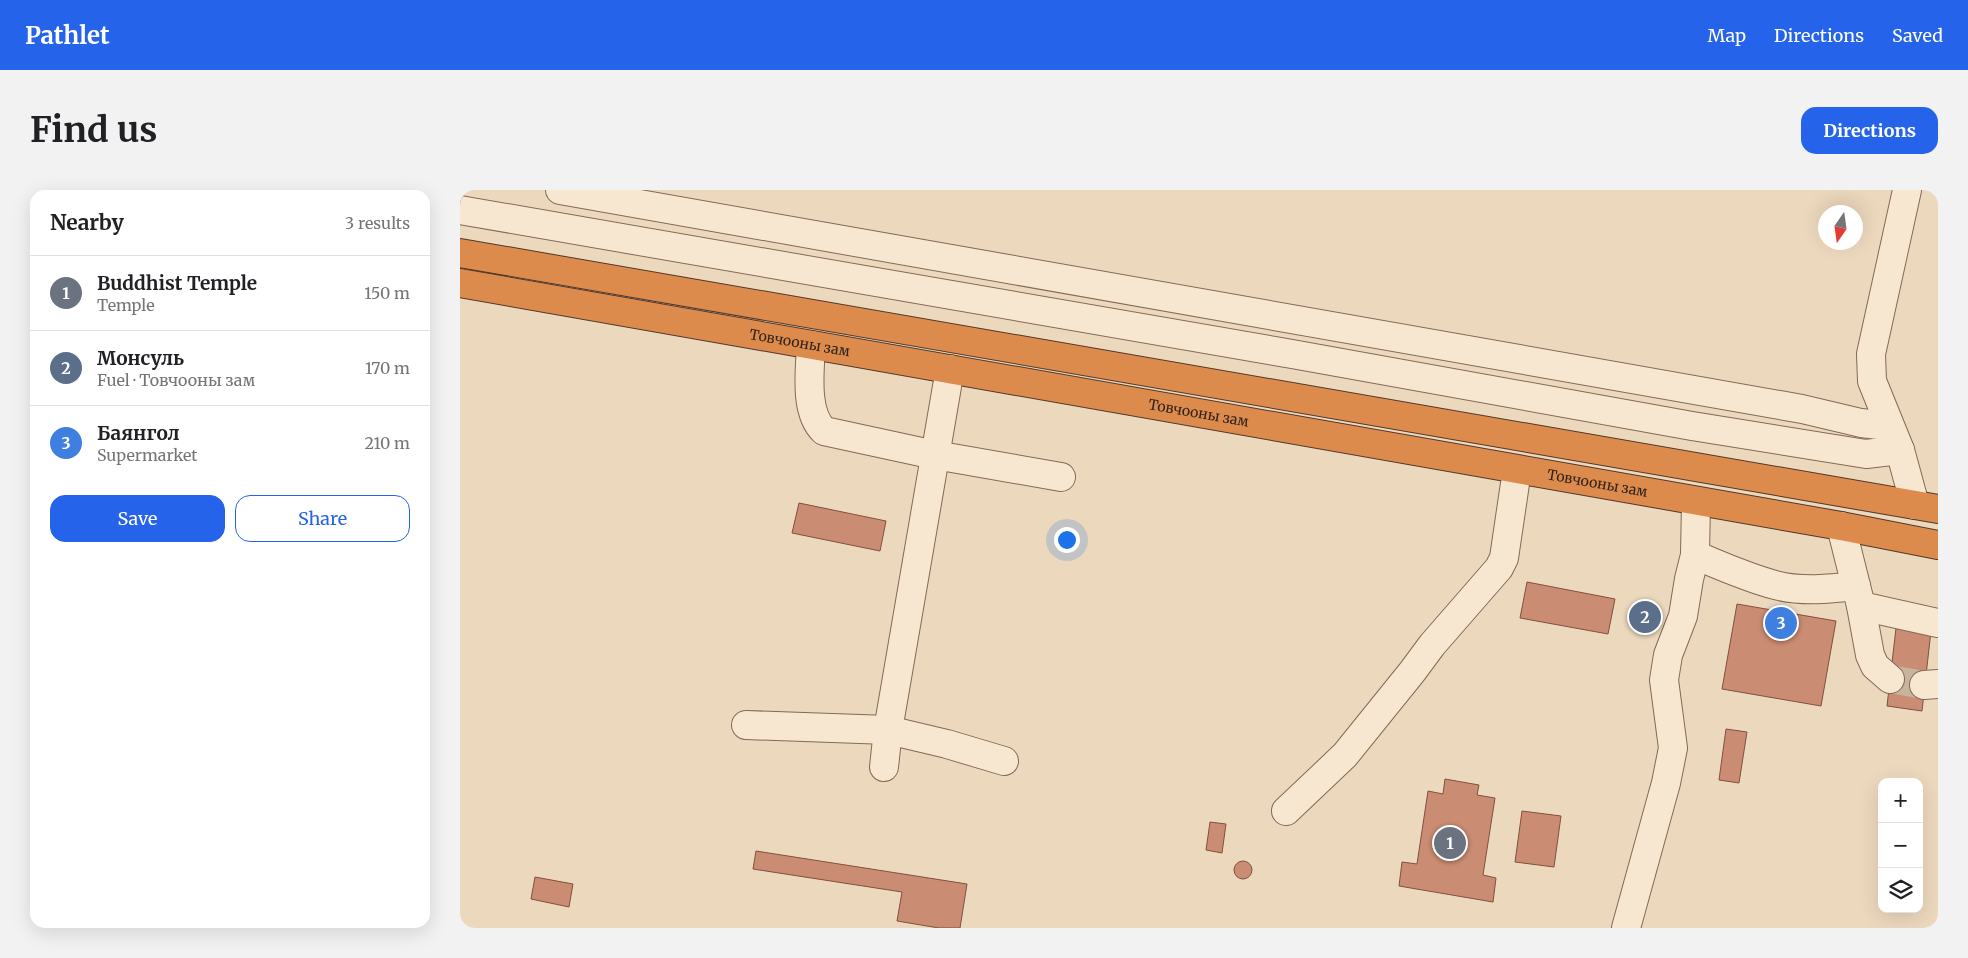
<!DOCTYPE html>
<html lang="en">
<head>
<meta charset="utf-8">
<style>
	:root { --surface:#fff; --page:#f2f2f2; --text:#202124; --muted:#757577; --line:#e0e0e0; --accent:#2563eb }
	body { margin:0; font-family:Merriweather,serif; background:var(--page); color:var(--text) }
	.controls { position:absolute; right:15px; bottom:15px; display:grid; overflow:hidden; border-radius:10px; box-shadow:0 5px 20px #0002 }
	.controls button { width:45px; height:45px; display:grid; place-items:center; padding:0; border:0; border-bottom:1px solid var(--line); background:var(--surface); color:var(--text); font:25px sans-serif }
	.compass { position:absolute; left:1358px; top:15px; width:45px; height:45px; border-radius:50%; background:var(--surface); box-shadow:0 5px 20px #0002; rotate:193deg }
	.you { position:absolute; left:606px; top:349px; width:18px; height:18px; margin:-12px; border:4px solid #fff; border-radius:50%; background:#1a73e8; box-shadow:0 0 0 8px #1a73e833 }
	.badge { display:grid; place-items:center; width:32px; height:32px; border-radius:50%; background:var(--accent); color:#fff; font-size:16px; font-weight:700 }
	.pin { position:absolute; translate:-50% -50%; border:2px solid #fff; box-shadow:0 1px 5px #0006 }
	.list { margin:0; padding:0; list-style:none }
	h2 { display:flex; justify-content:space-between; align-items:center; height:65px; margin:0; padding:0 20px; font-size:21px }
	h2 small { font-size:16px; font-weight:400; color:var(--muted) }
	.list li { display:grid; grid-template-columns:32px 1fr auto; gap:15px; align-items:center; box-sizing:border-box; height:75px; padding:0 20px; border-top:1px solid var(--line) }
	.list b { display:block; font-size:19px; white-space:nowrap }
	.list p { margin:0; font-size:16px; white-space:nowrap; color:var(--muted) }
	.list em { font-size:16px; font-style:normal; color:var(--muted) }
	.actions { display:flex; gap:10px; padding:15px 20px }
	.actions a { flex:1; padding:11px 0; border:1px solid var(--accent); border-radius:15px; text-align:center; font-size:18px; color:var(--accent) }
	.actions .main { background:var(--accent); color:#fff }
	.icon { flex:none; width:28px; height:28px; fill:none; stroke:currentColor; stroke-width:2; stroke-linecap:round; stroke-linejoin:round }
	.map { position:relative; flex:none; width:1478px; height:738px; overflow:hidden; border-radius:15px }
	header { display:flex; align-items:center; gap:30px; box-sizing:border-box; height:70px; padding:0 25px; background:var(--accent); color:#fff }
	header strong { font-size:24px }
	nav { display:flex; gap:28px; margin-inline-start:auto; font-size:18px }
	.intro { display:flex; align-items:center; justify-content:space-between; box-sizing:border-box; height:120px; padding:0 30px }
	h1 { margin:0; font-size:35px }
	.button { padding:12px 22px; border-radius:15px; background:var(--accent); color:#fff; font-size:18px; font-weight:700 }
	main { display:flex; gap:30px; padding:0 30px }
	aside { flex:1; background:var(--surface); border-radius:15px; box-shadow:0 5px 20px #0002 }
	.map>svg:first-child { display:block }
	.building { fill:#ca8c73; stroke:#82503d }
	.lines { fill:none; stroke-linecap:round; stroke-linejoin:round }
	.minor-tunnel { stroke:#c7b49d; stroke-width:28; stroke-dasharray:28 14; stroke-linecap:butt }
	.minor-casing { stroke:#846957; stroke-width:30 }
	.highway-casing { stroke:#51382b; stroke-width:30 }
	.minor { stroke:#f8e7d0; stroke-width:28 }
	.highway { stroke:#dc8b4d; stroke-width:28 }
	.labels { text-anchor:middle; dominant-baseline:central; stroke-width:4; stroke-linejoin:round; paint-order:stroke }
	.street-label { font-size:14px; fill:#33241b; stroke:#f4e3cc }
</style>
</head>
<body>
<header>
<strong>Pathlet</strong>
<nav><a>Map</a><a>Directions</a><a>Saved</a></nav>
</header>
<div class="intro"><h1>Find us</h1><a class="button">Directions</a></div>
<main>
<aside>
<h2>Nearby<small>3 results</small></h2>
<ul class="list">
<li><span class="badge" style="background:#6b7280">1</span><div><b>Buddhist Temple</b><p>Temple</p></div><em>150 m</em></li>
<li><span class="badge" style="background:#5c6f8a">2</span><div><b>Монсуль</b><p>Fuel · Товчооны зам</p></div><em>170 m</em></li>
<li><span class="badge" style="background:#3f7fe0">3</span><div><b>Баянгол</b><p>Supermarket</p></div><em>210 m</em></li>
</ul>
<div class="actions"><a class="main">Save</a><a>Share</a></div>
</aside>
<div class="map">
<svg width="1478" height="738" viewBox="0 0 1478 738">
	<rect width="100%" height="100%" fill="#ecd8bd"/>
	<g class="building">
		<path d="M339 313 426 331 420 361 332 343Z"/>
		<path d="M1067 392 1155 409 1148 444 1060 428Z"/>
		<path d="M1277 414 1376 431 1361 516 1262 499Z"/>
		<path d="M1436 438 1471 441 1462 521 1427 516Z"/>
		<path d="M1266 539 1287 542 1279 593 1259 590Z"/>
		<path d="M985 589 1019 595 1017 605 1035 608 1023 685 1036 688 1033 712 939 696 942 672 957 674 968 601 983 604Z"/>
		<path d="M1062 621 1101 626 1094 677 1055 672Z"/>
		<path d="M750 632 766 634 762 663 746 660Z"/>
		<path d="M296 661 507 694 500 738H479L437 731 442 702 293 679Z"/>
		<circle cx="783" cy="680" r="9"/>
		<path d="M75 687 113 694 109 717 71 709Z"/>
	</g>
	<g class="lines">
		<path class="minor-tunnel" d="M1430 489 1464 495"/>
		<g class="minor-casing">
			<g id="minor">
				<path d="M100 0 1342 219 1401 233 1429 236"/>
				<path d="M1447 0 1411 164 1412 191 1440 260 1455 315"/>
				<path d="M0 20 832 164 1232 236 1406 264 1440 260"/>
				<path d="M351 155C350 181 344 222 364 241L475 265 601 287"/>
				<path d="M1381 336 1401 416 1410 465 1415 476 1430 489"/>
				<path d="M1235 365C1261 376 1288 388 1315 395 1341 402 1370 399 1396 396"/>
				<path d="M1401 416 1478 433"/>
				<path d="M1464 495 1478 494"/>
				<path d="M286 535 428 540 487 554 544 571"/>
				<path d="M424 577 428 540 490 179"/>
				<path d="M826 621 885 565 952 482 972 455 1039 378 1044 368 1057 280"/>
				<path d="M1166 738 1206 593 1213 558 1204 490 1208 465 1223 426 1229 389 1235 365 1236 312"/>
			</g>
		</g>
		<g class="highway-casing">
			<g id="highway">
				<path d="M0 63 1478 319"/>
				<path id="s1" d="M0 93 1381 336 1478 355"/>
			</g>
		</g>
		<use href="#minor" class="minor"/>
		<use href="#highway" class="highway"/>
	</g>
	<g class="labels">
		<g class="street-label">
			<text stroke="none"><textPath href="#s1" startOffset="345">Товчооны зам</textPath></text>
			<text stroke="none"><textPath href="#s1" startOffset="750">Товчооны зам</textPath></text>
			<text stroke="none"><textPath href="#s1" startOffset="1155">Товчооны зам</textPath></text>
		</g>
	</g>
</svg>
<div class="controls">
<button>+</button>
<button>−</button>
<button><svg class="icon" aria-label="layers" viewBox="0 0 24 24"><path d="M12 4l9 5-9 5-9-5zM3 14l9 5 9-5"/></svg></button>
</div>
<svg class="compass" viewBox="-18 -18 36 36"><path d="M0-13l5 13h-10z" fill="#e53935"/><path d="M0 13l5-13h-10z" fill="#757577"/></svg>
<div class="you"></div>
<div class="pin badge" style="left:990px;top:653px;background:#6b7280">1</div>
<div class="pin badge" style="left:1185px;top:427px;background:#5c6f8a">2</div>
<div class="pin badge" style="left:1321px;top:433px;background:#3f7fe0">3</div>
</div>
</main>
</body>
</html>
